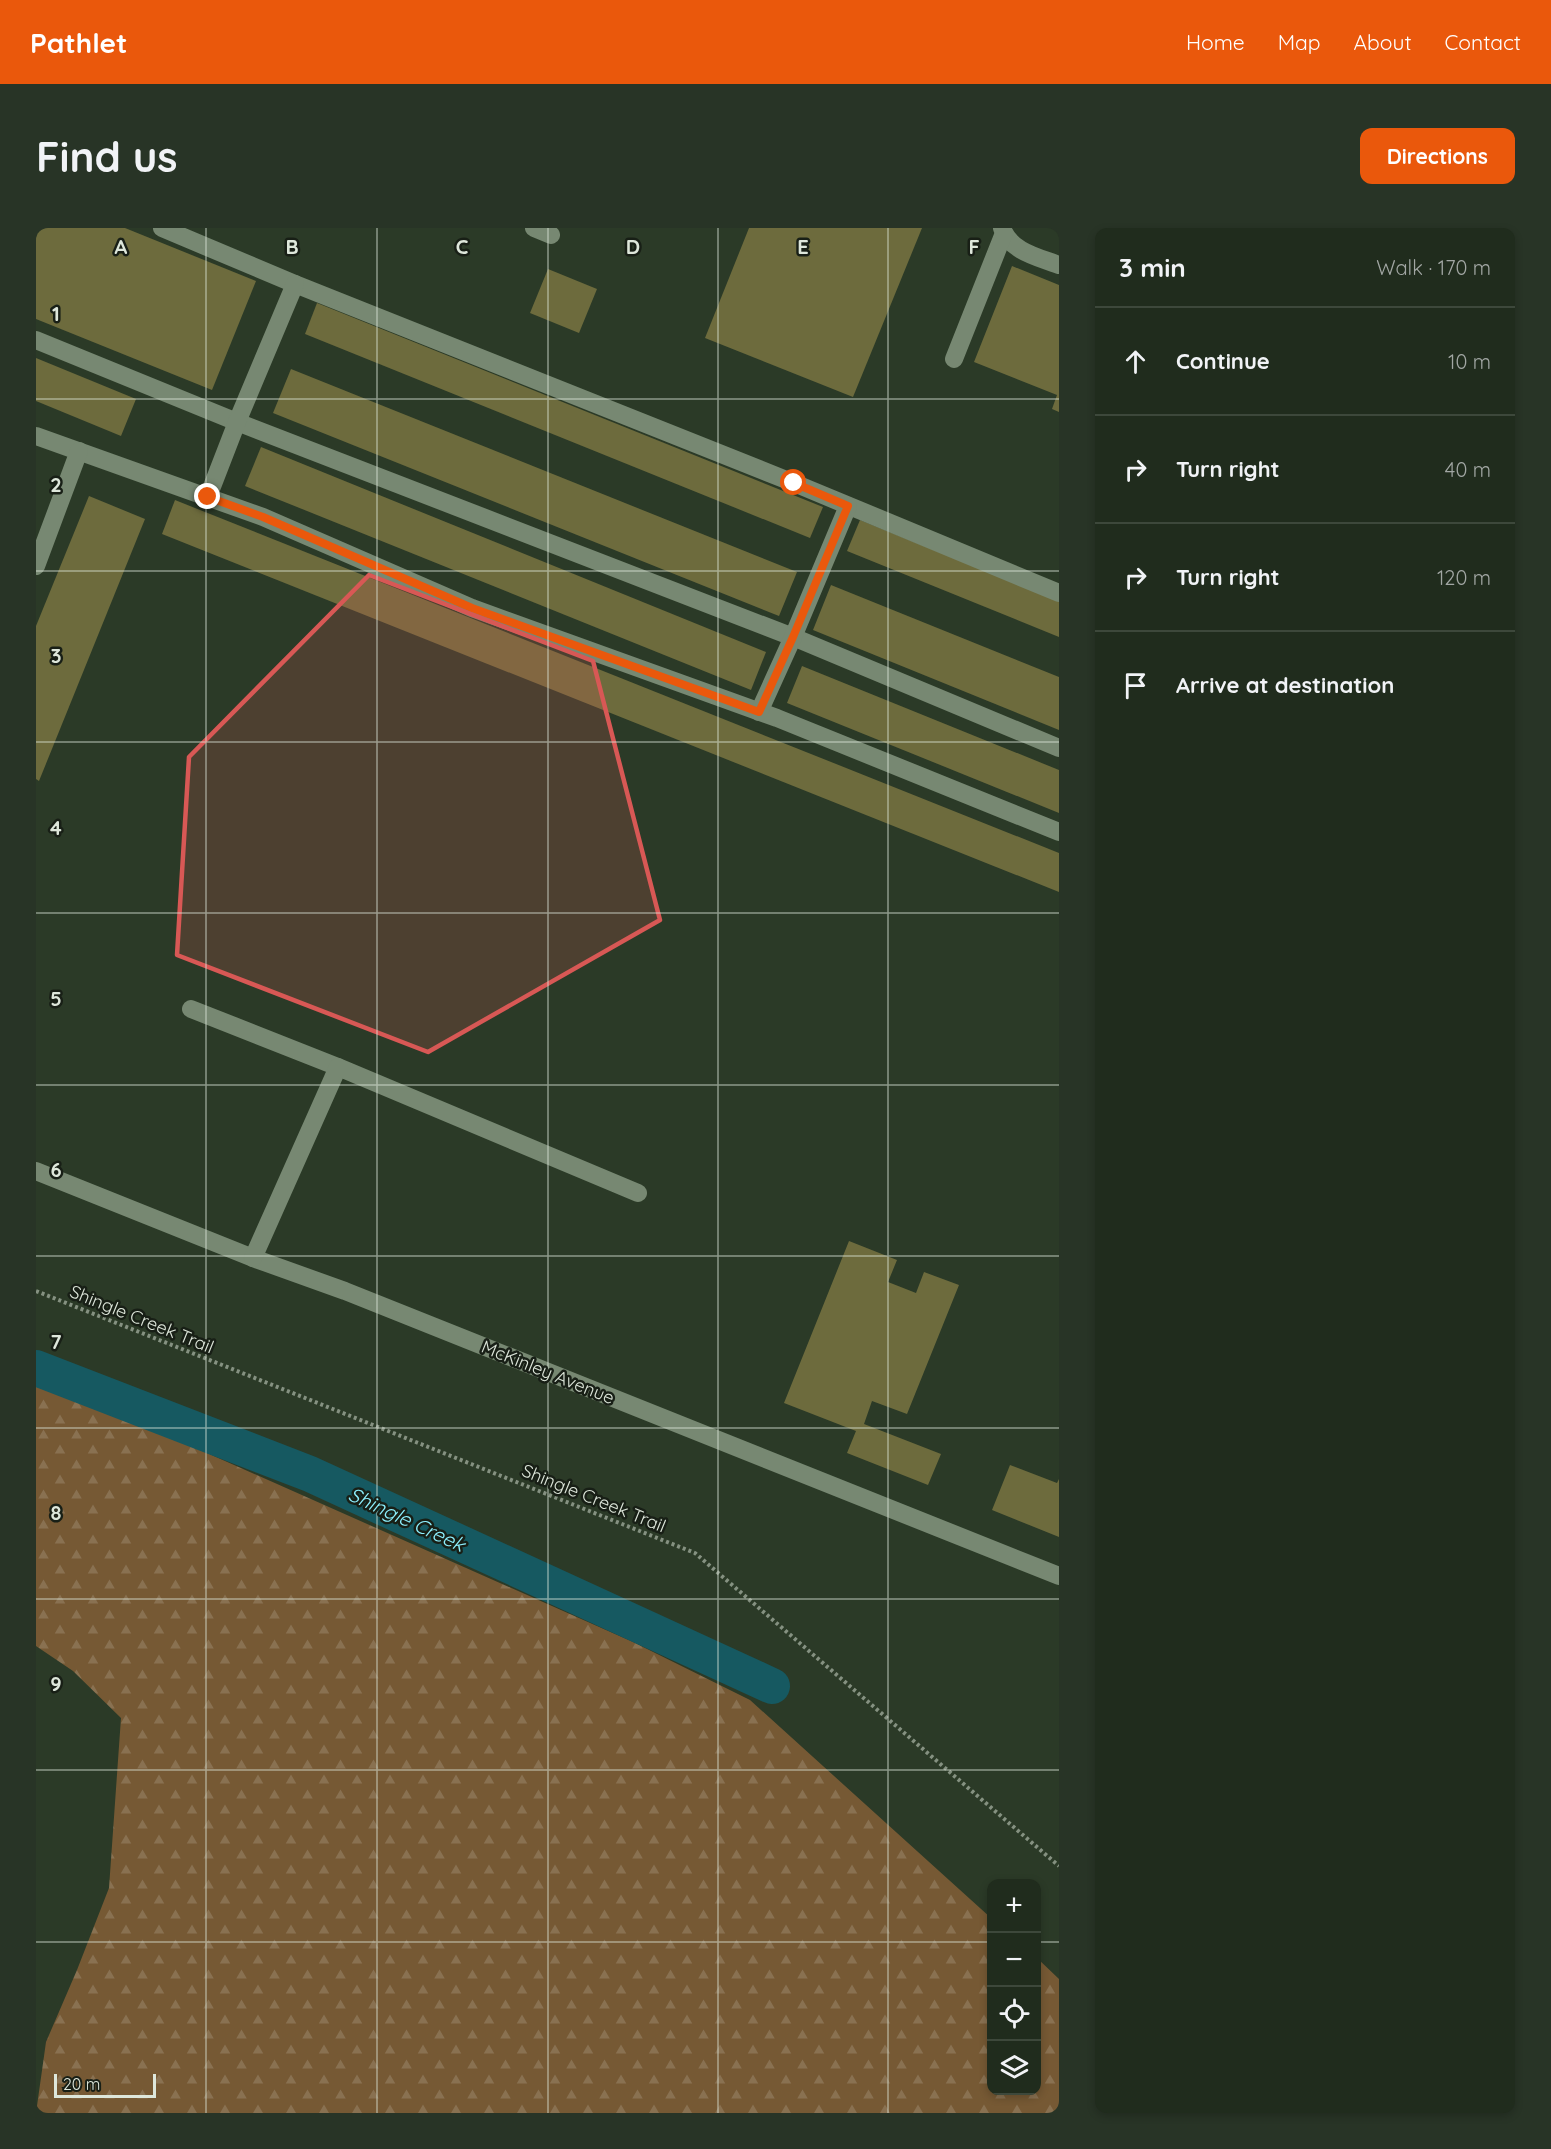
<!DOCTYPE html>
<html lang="en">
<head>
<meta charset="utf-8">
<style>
	:root { --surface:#202c1d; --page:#283426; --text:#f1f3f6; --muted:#a2a7a4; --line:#3d483b; --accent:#ea580c }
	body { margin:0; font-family:Quicksand,sans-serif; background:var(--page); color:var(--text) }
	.controls { position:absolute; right:18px; bottom:18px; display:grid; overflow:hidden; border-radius:12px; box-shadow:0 3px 9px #0003 }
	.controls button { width:54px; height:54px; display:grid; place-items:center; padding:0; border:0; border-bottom:2px solid var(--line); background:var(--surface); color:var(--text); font:30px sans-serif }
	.scale { position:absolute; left:18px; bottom:15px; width:102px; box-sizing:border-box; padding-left:6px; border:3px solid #dee7db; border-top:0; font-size:16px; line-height:21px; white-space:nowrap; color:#dee7db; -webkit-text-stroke:4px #181f16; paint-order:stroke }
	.stop { position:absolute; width:18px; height:18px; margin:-14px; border:4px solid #ea580c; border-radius:50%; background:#fff }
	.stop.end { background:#ea580c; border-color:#fff; box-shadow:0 2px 6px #0008 }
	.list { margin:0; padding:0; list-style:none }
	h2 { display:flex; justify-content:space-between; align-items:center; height:78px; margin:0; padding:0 24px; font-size:26px }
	h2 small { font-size:20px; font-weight:400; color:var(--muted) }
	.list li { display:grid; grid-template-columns:39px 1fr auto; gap:18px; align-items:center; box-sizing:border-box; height:108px; padding:0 24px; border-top:2px solid var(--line) }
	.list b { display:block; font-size:22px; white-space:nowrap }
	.list em { font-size:20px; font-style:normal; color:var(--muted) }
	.icon { flex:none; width:33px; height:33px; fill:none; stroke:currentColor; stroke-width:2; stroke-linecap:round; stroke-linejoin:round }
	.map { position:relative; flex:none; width:1023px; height:1885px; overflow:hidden; border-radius:12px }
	header { display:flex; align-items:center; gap:36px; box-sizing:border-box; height:84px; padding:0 30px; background:var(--accent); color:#fff }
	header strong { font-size:28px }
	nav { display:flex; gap:33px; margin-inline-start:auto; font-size:21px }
	.intro { display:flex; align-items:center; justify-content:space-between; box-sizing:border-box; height:144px; padding:0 36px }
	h1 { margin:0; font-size:42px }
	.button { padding:15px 27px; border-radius:12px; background:var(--accent); color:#fff; font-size:21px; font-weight:700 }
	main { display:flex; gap:36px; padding:0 36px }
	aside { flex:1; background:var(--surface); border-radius:12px; box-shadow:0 3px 9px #0003 }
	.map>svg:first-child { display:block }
	.forest { fill:url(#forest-firs) }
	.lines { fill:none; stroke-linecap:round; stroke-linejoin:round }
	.canal { stroke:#165961; stroke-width:36 }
	.building { fill:#6d6b3d }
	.path { stroke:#859181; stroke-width:4; stroke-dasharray:3 3; stroke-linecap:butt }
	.minor { stroke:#778872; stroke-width:18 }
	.route { stroke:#ea580c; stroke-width:8 }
	.marked { fill:#d85855; fill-opacity:0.2; stroke:#d85855; stroke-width:4.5; stroke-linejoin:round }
	.grid { fill:none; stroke:#dee7db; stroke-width:1.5; stroke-opacity:0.55 }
	.labels { text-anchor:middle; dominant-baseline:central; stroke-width:5; stroke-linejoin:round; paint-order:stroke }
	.street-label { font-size:18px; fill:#dee7db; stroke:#181f16 }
	.water-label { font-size:20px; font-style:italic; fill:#8df0fe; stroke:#181f16 }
	.grid-label { font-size:20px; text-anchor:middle; font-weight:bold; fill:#dee7db; stroke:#181f16; stroke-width:5; stroke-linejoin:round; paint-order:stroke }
</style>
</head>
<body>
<header>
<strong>Pathlet</strong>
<nav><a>Home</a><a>Map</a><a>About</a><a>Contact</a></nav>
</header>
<div class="intro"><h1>Find us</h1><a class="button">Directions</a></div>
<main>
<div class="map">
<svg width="1023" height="1885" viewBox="0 0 1023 1885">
	<defs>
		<pattern id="forest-firs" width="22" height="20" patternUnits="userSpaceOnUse" patternTransform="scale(1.5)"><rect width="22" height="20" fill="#765934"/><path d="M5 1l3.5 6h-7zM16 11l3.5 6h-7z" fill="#897151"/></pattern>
	</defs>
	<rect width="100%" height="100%" fill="#2b3a27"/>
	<path class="forest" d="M0 1149 597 1414 714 1472 955 1690 956 1862H1000L1001 1730 1023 1751V1885H0L10 1814 41 1742 73 1660 85 1490 37 1443 0 1418Z"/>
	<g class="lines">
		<path class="canal" d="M0 1140 274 1246 736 1458"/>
	</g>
	<g class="building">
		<path d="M0 0H89L220 53 176 162 0 91Z"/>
		<path d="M713 0H886L817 169 669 110Z"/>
		<path d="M976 38 1023 57V184L1016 181 1021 167 938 134Z"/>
		<path d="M512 41 561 61 543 105 494 85Z"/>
		<path d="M281 75 787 279 774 310 269 106Z"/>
		<path d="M0 130 100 171 85 208 0 173Z"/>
		<path d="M255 141 761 344 743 388 237 185Z"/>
		<path d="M225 219 730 424 715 462 209 258Z"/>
		<path d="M53 268 109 291 3 553 0 551V398Z"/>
		<path d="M139 272 1023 625V664L126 306Z"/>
		<path d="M824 292 1023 373V409L811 323Z"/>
		<path d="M795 357 1023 449V502L777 402Z"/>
		<path d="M766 438 1023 542V585L751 475Z"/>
		<path d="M813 1013 861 1032 852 1054 880 1065 888 1044 923 1057 871 1186 836 1173 828 1196 905 1226 892 1257 811 1225 820 1203 748 1175Z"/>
		<path d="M974 1237 1021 1255 1023 1251V1309L956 1282Z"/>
	</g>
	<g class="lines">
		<path class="path" d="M0 1063 659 1325 1023 1638"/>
		<g class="minor">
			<path d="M126 0 259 56 758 255 1023 365"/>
			<path d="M498 0 515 7"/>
			<path d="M966 0C975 24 1002 29 1023 37"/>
			<path d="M0 112 201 194 757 409 1023 520"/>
			<path d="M918 131 968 5"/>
			<path d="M0 208 227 289 436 380 741 490 1023 604"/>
			<path d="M172 269 201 194 259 56"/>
			<path d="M0 338 43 223"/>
			<path d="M723 484 757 409 812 278"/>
			<path d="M155 781 302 839"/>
			<path d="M0 943 217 1030 309 1063 1023 1348"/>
			<path d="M217 1030 302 839 602 965"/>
		</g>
	</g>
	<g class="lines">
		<path class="route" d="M172 269 227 289 436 380 723 484 757 409 812 278 758 255"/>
	</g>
	<path class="marked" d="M333 347 557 433 624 692 392 824 141 727 153 529Z"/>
	<path class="grid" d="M170 0V1885M341 0V1885M512 0V1885M682 0V1885M852 0V1885M0 171H1023M0 343H1023M0 514H1023M0 685H1023M0 857H1023M0 1028H1023M0 1200H1023M0 1371H1023M0 1542H1023M0 1714H956M1000 1714H1023"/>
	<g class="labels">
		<g class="street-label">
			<text transform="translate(106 1091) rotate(22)">Shingle Creek Trail</text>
			<text transform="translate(512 1144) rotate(22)">McKinley Avenue</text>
			<text transform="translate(558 1270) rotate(22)">Shingle Creek Trail</text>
		</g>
		<g class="water-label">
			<text transform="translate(371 1291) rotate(25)">Shingle Creek</text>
		</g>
	</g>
	<g class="grid-label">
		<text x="85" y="26">A</text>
		<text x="256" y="26">B</text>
		<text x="426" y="26">C</text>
		<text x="597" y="26">D</text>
		<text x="767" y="26">E</text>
		<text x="938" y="26">F</text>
		<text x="20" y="93">1</text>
		<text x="20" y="264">2</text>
		<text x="20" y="435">3</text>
		<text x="20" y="607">4</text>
		<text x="20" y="778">5</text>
		<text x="20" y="949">6</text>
		<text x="20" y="1121">7</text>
		<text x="20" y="1292">8</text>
		<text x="20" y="1463">9</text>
	</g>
</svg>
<div class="controls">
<button>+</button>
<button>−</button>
<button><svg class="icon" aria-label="locate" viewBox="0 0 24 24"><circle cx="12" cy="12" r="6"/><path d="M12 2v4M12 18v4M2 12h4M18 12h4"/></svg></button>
<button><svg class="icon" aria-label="layers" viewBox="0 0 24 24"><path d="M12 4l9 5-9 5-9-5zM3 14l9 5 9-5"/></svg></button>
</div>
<div class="scale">20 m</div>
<div class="stop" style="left:758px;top:255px"></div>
<div class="stop end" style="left:172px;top:269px"></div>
</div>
<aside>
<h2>3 min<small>Walk · 170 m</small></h2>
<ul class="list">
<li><svg class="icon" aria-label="ahead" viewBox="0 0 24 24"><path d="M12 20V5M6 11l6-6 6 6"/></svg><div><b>Continue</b></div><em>10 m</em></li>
<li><svg class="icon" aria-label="right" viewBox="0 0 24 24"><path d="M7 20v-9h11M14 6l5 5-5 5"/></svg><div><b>Turn right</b></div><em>40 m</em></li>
<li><svg class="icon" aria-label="right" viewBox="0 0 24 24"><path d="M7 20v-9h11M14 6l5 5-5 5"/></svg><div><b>Turn right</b></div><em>120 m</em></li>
<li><svg class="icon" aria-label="arrive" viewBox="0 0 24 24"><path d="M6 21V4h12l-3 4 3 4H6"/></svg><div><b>Arrive at destination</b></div></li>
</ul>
</aside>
</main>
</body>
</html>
